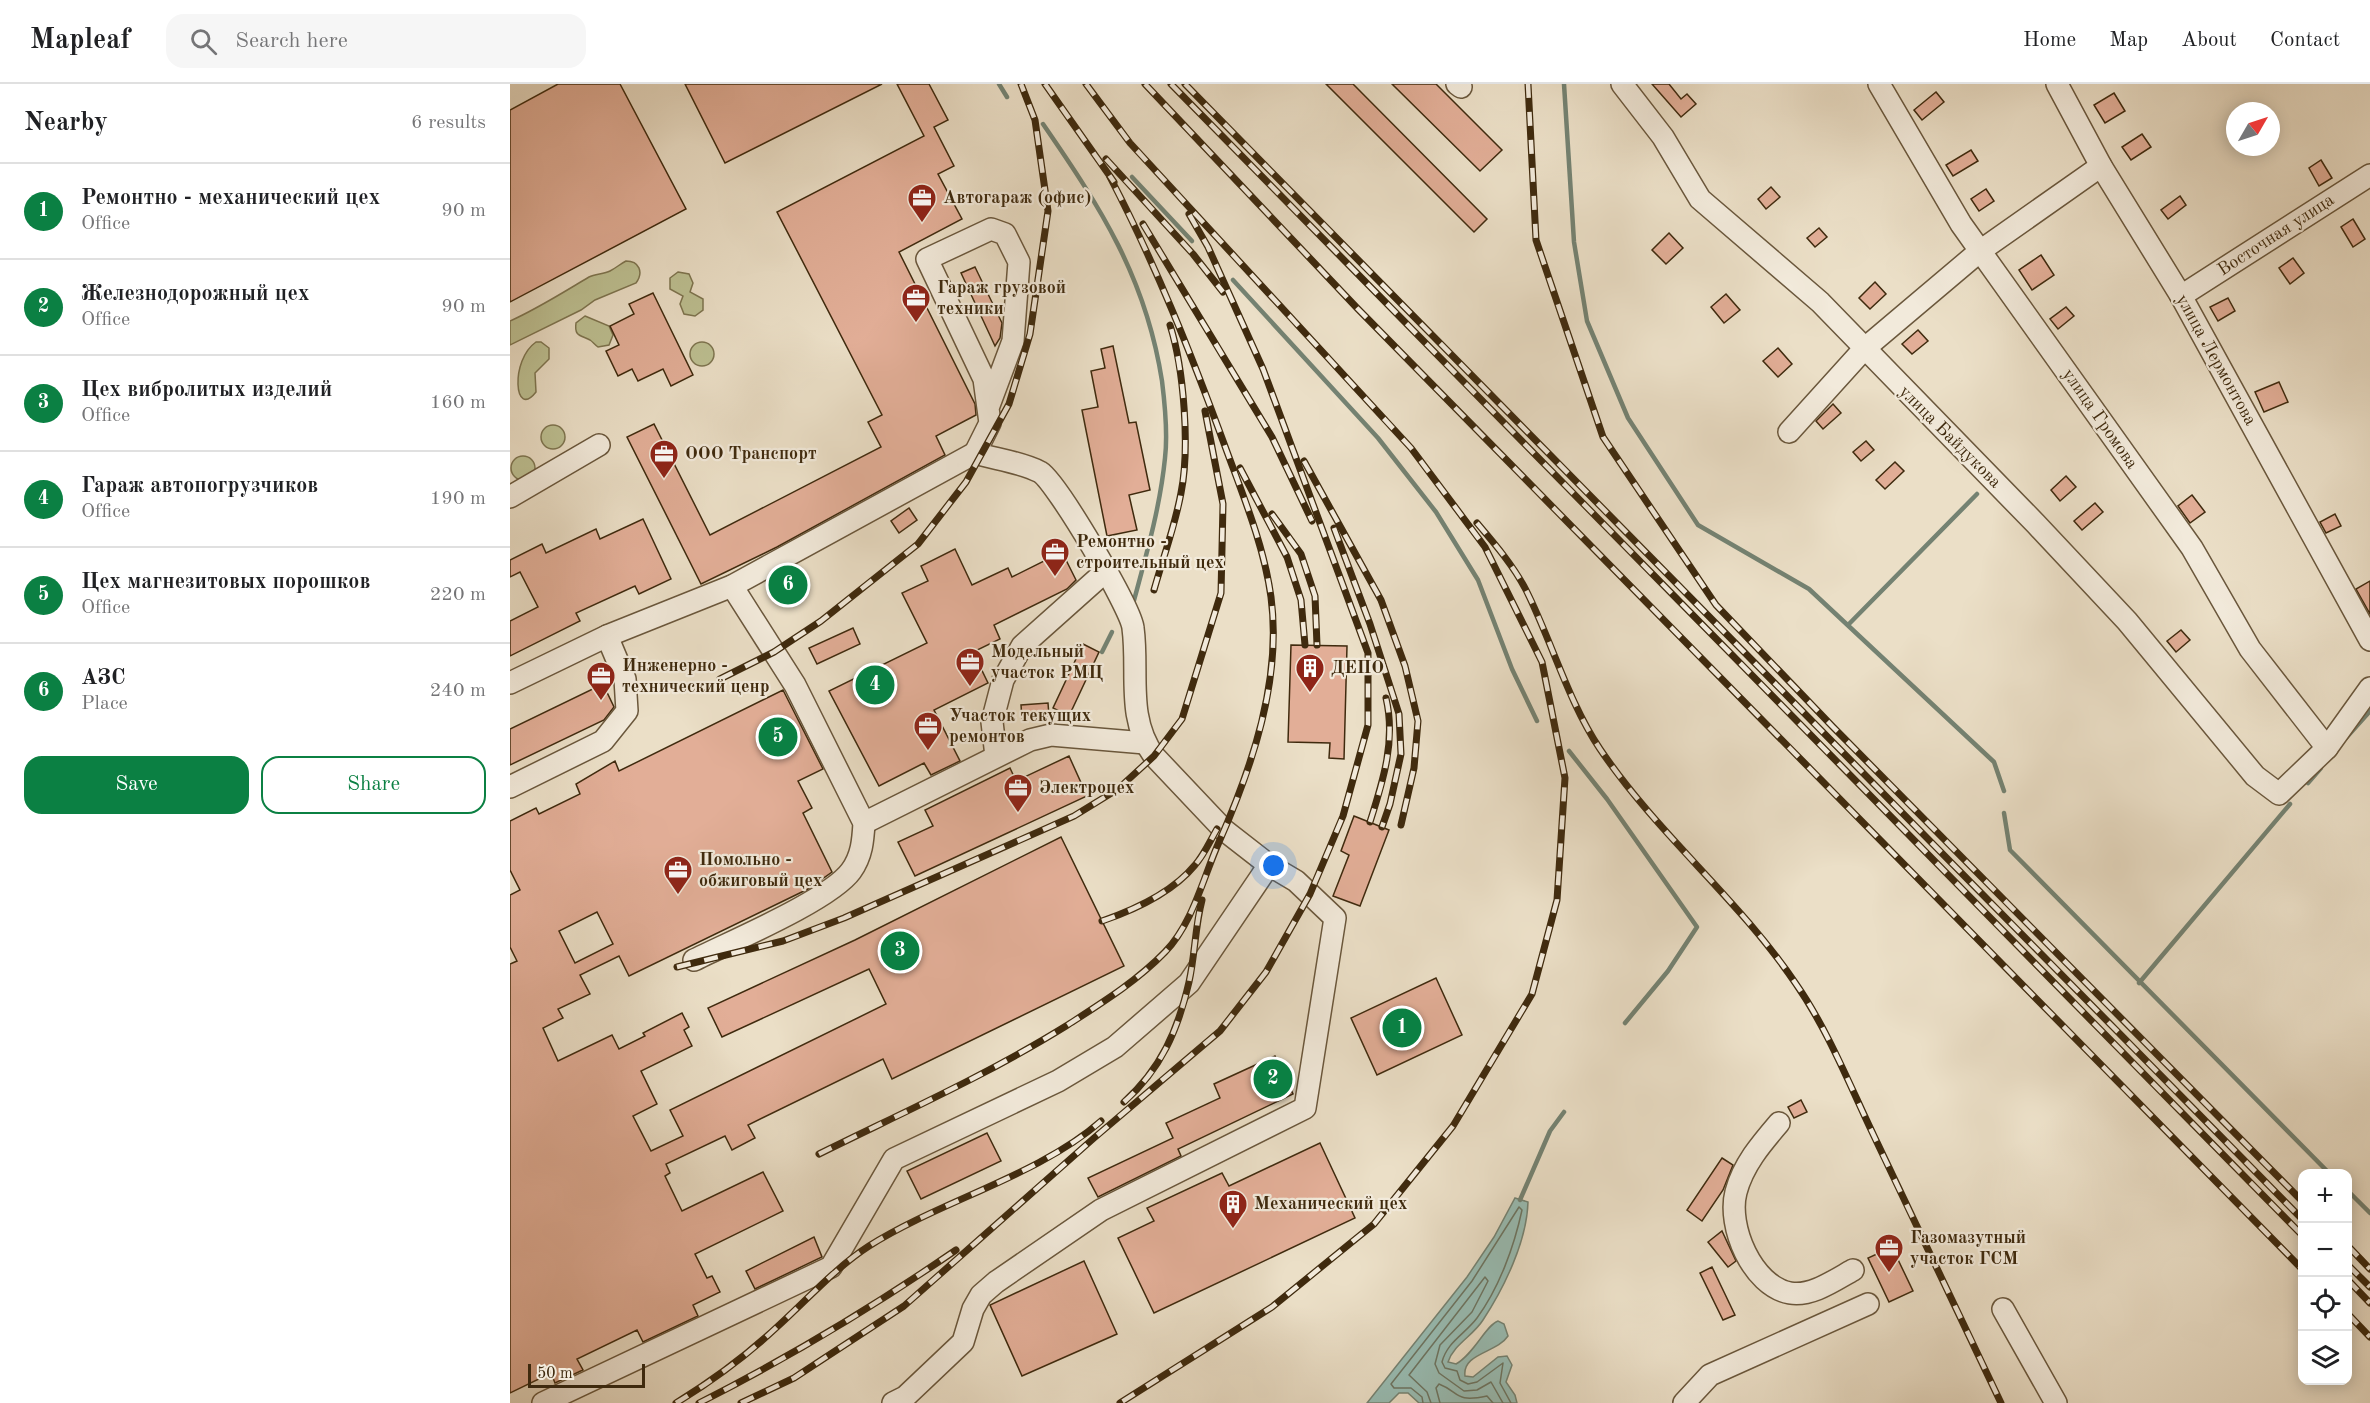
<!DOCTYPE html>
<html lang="en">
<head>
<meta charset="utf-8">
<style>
	:root { --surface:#fff; --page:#f6f6f6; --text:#202124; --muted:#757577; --line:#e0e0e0; --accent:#0b8043 }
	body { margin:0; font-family:"Old Standard TT",serif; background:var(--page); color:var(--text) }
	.controls { position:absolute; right:18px; bottom:18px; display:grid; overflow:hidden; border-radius:12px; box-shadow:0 3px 15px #0003 }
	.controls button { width:54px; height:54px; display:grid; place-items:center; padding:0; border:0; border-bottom:2px solid var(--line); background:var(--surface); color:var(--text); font:30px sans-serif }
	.compass { position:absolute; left:1716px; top:18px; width:54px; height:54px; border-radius:50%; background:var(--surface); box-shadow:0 3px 15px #0003; rotate:51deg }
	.scale { position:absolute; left:18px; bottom:15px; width:117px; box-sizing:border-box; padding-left:6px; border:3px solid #3f2a0e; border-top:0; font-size:16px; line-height:21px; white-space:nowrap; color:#3f2a0e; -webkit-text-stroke:4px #f2eadb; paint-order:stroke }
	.you { position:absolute; left:764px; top:782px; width:21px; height:21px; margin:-15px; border:4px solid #fff; border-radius:50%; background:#1a73e8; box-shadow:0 0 0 9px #1a73e833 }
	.badge { display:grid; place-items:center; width:39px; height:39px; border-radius:50%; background:var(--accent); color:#fff; font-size:20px; font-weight:700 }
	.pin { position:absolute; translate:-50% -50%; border:3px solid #fff; box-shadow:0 2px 6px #0006 }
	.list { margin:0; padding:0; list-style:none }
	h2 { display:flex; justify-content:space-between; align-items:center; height:78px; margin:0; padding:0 24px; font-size:26px }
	h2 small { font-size:20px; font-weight:400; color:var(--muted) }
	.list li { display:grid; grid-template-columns:39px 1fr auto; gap:18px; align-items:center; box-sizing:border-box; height:96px; padding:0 24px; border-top:2px solid var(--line) }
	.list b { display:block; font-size:22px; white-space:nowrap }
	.list p { margin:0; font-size:20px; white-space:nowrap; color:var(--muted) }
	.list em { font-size:20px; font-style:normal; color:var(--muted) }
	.actions { display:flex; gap:12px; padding:18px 24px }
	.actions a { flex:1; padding:14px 0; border:2px solid var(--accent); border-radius:18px; text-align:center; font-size:21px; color:var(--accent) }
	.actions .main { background:var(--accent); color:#fff }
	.icon { flex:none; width:33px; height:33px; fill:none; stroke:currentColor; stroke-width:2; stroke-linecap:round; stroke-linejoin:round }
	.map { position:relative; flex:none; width:1860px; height:1319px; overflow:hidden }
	header { display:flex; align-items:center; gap:36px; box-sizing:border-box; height:84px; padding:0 30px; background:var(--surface); border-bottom:2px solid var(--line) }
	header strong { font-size:28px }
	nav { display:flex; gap:33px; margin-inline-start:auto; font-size:21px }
	.search { width:420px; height:54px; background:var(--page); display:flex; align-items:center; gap:15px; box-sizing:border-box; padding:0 21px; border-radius:18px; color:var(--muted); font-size:22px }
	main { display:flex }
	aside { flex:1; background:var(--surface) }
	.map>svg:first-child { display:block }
	.green { fill:#bdc092; stroke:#7e7550; stroke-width:1.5 }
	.water { fill:#98bdb4; stroke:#748272; stroke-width:1.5 }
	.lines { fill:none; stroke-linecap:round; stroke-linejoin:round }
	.shore { stroke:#6c7461; stroke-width:1.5 }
	.stream { stroke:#748272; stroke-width:4.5 }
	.building { fill:#e2ae97; stroke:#3f2a0e; stroke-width:1.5; fill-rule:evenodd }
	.minor-casing { stroke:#6a573c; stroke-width:24 }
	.minor { stroke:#f2eadb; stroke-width:21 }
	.rail-casing { stroke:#3f2a0e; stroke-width:7 }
	.rail { stroke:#f2eadb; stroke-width:4.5; stroke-dasharray:14; stroke-linecap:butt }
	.labels { text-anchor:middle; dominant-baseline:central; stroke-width:4.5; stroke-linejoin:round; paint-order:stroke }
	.poi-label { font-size:18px; font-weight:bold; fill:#3f2a0e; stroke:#f2eadb; text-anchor:start }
	.street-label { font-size:18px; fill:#3f2a0e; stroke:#f2eadb }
</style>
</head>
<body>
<header>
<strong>Mapleaf</strong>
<div class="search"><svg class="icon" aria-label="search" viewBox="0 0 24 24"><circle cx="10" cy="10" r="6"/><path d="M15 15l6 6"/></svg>Search here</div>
<nav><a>Home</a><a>Map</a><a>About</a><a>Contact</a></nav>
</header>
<main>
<aside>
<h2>Nearby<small>6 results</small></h2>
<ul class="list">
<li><span class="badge">1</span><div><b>Ремонтно - механический цех</b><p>Office</p></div><em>90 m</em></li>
<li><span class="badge">2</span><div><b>Железнодорожный цех</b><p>Office</p></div><em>90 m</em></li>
<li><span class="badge">3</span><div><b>Цех вибролитых изделий</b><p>Office</p></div><em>160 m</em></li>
<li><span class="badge">4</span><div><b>Гараж автопогрузчиков</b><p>Office</p></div><em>190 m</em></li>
<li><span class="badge">5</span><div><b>Цех магнезитовых порошков</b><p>Office</p></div><em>220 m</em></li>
<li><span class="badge">6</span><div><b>АЗС</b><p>Place</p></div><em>240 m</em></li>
</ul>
<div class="actions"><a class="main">Save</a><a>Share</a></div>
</aside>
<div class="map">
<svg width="1860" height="1319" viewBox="0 0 1860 1319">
	<rect width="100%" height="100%" fill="#ebdfc7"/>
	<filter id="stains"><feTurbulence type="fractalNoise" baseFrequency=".00333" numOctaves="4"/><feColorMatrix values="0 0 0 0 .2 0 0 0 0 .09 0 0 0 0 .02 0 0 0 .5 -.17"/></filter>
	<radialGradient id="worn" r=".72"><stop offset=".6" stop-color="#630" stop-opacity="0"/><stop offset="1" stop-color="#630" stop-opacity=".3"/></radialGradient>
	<g class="green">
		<path d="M116 177C129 177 134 188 126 199L85 216 71 226 0 261V237C27 225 52 209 79 193 85 190 94 190 100 187 106 184 110 180 116 177Z"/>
		<path d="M168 188 179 190 183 199 180 208 193 215V226L185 232 174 230 170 220 173 212 160 205V194Z"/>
		<path d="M75 232 99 242 103 251 99 261 88 263C85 261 83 258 80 256 71 251 64 253 66 239Z"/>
		<path d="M26 258H31L39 264V275L25 289 26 308C4 336 0 276 26 258Z"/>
		<circle cx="192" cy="270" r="12"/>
		<circle cx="43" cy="353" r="12"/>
		<circle cx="13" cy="384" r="12"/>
	</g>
	<path class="water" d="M1005 1114 1018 1118C1017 1157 994 1204 973 1236 963 1252 944 1260 938 1278L946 1280C964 1270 976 1241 988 1237L994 1240 998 1252C987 1269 952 1269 955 1292L963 1293 988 1273 997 1272 1002 1281 996 1298 1005 1311 1007 1319H909L898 1309H889L879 1319H857L957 1193 984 1153Z"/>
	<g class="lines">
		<g class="shore">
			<path d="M913 1319 912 1313 901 1304H884L881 1300 962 1197 1009 1123 1012 1126C1004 1163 989 1204 967 1234 955 1250 937 1258 932 1278L935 1284 947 1287 950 1296 958 1300 967 1298 993 1279 990 1299 1001 1319"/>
			<path d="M921 1319 917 1308 899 1291 975 1193 978 1197 962 1228 930 1261 925 1280 929 1289 954 1307 967 1306 981 1298 993 1319"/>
			<path d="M930 1319 926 1304 929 1300C950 1308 944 1319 977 1312L983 1319"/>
		</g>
		<g class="stream">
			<path d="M489 0 497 13"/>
			<path d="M1054 0 1064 158 1077 237 1118 334 1188 441 1299 505 1484 678 1494 707"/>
			<path d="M533 40C591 124 636 194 652 297 655 321 658 349 655 374 650 424 636 472 623 520"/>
			<path d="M622 93 682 157"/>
			<path d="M723 196 868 354 926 428 968 496 1002 585 1027 637"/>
			<path d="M1338 541 1467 410"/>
			<path d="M592 568 602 548"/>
			<path d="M1836 654 1860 627"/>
			<path d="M1059 667 1097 715 1187 843 1158 887 1115 939"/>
			<path d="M1798 699 1811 684"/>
			<path d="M1494 729 1500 766 1820 1090"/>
			<path d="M1629 899 1780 720"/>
			<path d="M1838 1107 1860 1129"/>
			<path d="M1010 1116 1040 1047 1054 1028"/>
		</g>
	</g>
	<g class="building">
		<path d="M48 0H110L176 125 0 218V26Z"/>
		<path d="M175 0H372L215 79Z"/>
		<path d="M387 0H419L438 36 424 43 444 82 428 90 452 135 389 168 465 320 466 331 426 352 435 371 267 463 191 500 117 353 144 340 200 451 371 363 358 338 372 331 267 128 414 52Z"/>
		<path d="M816 0H843L977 135 964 148Z"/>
		<path d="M882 0H926L992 66 970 87Z"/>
		<path d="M1142 0H1159L1171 15 1177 10 1186 20 1171 33Z"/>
		<path d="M1426 8 1434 18 1412 36 1404 26Z"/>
		<path d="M1604 9 1615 27 1595 39 1584 21Z"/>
		<path d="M1632 50 1641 63 1621 76 1612 63Z"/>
		<path d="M1461 66 1468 77 1443 92 1436 81Z"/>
		<path d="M1811 76 1822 94 1809 102 1799 84Z"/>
		<path d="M1261 103 1270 113 1256 125 1248 115Z"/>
		<path d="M1476 105 1484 117 1469 127 1461 115Z"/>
		<path d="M1670 112 1676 121 1658 135 1651 126Z"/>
		<path d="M1843 135 1855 155 1843 163 1831 143Z"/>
		<path d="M1309 144 1317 153 1305 163 1297 154Z"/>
		<path d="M1159 149 1173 164 1156 180 1142 166Z"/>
		<path d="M1531 171 1544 191 1522 206 1509 186Z"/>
		<path d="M1783 174 1794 189 1780 200 1769 184Z"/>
		<path d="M465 183 492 239 490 254 485 262 451 189Z"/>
		<path d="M1365 198 1376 210 1360 225 1349 214Z"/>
		<path d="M143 209 183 291 161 302 153 285 128 297 122 285 108 292 96 267 109 261 100 242 124 230 119 220Z"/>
		<path d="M1216 210 1230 226 1214 239 1201 223Z"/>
		<path d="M1718 214 1725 227 1708 237 1700 223Z"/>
		<path d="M1556 223 1564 232 1548 245 1540 235Z"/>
		<path d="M1408 246 1418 257 1402 270 1392 260Z"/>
		<path d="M603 262 619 339 626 338 640 406 619 411 627 446 597 452 572 326 588 323 581 287 595 284 591 265Z"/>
		<path d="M1268 264 1282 280 1268 293 1253 277Z"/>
		<path d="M1769 298 1778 318 1754 328 1745 308Z"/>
		<path d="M1323 320 1331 329 1313 345 1306 337Z"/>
		<path d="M1356 357 1364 366 1351 377 1343 368Z"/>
		<path d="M1385 378 1394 387 1375 405 1366 396Z"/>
		<path d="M1556 392 1566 403 1550 417 1541 406Z"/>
		<path d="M1682 411 1695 428 1680 439 1668 422Z"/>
		<path d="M1585 419 1593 428 1572 446 1564 437Z"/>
		<path d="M399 424 407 436 389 449 381 437Z"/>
		<path d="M1825 430 1831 442 1816 449 1810 438Z"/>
		<path d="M133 435 161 495 129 510 125 502 66 529 70 537 0 572V537L28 523 10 488 0 493V476L32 460 36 469 86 445 90 455Z"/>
		<path d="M445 465 462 501 498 484 502 493 552 468 566 496 557 505 484 541 490 555 463 568 478 599 424 626 450 677 421 691 414 679 369 702 319 607 417 559 392 509 418 497 411 482Z"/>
		<path d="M1860 497V530L1846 505Z"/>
		<path d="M343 544 350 560 307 580 299 564Z"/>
		<path d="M1671 546 1680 556 1666 568 1657 557Z"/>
		<path d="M573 560 589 568 559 632 543 624Z"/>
		<path d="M781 561 837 562 834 675 819 674 820 659 778 658Z"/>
		<path d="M93 600 104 623 94 636 0 681V645Z"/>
		<path d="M273 606 313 685 288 697 302 724 293 729 322 788 298 805 119 892 109 872 70 891 80 910 48 925 53 934 33 944 48 977 102 951 109 965 135 952 133 949 172 929 179 943 174 946 182 962 131 987 147 1020 123 1032 141 1067 173 1052 160 1026 376 920 359 885 212 953 198 924 345 856 551 753 614 882 382 995 373 975 238 1041 245 1054 222 1066 215 1052 156 1080 160 1089 155 1092 172 1127 253 1088 273 1127 185 1170 197 1194 202 1192 210 1208 183 1221 188 1232 133 1258 127 1246 67 1275 73 1286 45 1299 41 1289 0 1309V880L7 877 0 863V811L10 806 0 786V737L26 724 29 730 70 710 66 700 105 677 109 687ZM87 828 103 860 65 879 49 847Z"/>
		<path d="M538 619 539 632 512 634 511 621Z"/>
		<path d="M559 672 577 712 405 792 388 758 423 742 415 726 500 684 506 697Z"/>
		<path d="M844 732 879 746 850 822 823 812 839 771 831 767Z"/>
		<path d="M926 894 952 951 867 991 841 934Z"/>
		<path d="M765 972 783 1010 668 1065 671 1072 588 1113 578 1094 663 1054 656 1039 710 1014 704 1000Z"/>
		<path d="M1291 1016 1297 1028 1284 1034 1278 1023Z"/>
		<path d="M477 1049 491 1077 411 1115 397 1087Z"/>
		<path d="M810 1059 845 1134 644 1229 608 1154 644 1137 637 1124 712 1089 719 1102Z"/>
		<path d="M1212 1074 1223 1081 1213 1106 1192 1137 1177 1126Z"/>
		<path d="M1212 1147 1226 1177 1218 1183 1198 1158Z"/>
		<path d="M304 1153 312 1173 245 1205 236 1187Z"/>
		<path d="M1382 1163 1403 1207 1379 1218 1358 1174Z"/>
		<path d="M574 1177 607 1250 512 1292 480 1221Z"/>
		<path d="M1202 1183 1225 1231 1213 1236 1190 1189Z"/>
	</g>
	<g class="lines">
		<g class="minor-casing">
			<g id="minor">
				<path d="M947 0 951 3"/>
				<path d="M1112 0 1153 53 1190 115 1310 218 1526 440 1617 537 1745 692 1769 710 1817 664 1860 604"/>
				<path d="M1369 0 1451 140 1682 464 1740 565 1817 664"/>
				<path d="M1547 0 1591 82 1671 212 1860 556"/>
				<path d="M1671 212 1860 91"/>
				<path d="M1279 348 1354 265 1470 167 1591 82"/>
				<path d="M465 369 480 339 474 295 417 175 481 145 495 150 509 178 503 257 478 324"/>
				<path d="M0 413 89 361"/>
				<path d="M0 599 97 552 222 502 465 369C485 375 511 378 530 388 546 397 621 524 623 544 629 588 616 633 644 672L714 746 759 781 786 797 825 834 795 1024 591 1126 486 1198 471 1211 463 1225 453 1258 395 1313 383 1319"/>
				<path d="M486 672 482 638 493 596 512 562 596 487"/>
				<path d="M0 703 93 657 117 627 115 595 97 552"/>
				<path d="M354 739 520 656 541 651 635 659"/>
				<path d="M184 876C220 858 320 816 341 787 352 772 353 756 354 739L285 601 222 502"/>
				<path d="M1269 1039C1251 1060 1233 1081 1226 1108 1217 1142 1242 1202 1280 1209 1301 1213 1325 1196 1343 1186"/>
				<path d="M1493 1225 1546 1319"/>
				<path d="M33 1319 321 1183 384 1075 548 997 605 963 679 899 759 781"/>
				<path d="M1174 1319 1200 1291 1358 1220"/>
			</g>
		</g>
		<use href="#minor" class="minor"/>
		<g class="rail-casing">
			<g id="rail">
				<path d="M535 0 604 98"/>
				<path d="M576 0 620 59 901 364 975 463 1032 578 1055 694 1047 816 1022 910 943 1042 864 1140 762 1223 610 1319"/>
				<path d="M635 0 847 224 1792 1185"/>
				<path d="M661 0 1792 1151"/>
				<path d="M675 0 1792 1135"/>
				<path d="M1018 0 1026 156 1093 353 1206 521 1323 643 1792 1117"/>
				<path d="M596 75 683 170 713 208"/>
				<path d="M633 140 762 353 802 437"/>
				<path d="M794 377 871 516 895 582 908 637 904 684 891 741"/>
				<path d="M730 384 777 473 791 516 795 561"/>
				<path d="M762 430 791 470 805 512 807 561"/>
				<path d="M967 439C984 459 1003 481 1016 506 1042 558 1058 617 1090 665 1148 751 1229 815 1286 900 1318 946 1340 1002 1364 1052 1406 1141 1449 1230 1491 1319"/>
				<path d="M824 444 860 540 889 630 891 670 880 720 872 743"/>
				<path d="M644 506C653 474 665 442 671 409 680 364 674 285 660 241"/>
				<path d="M210 595 264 568 311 537 408 460 456 398 499 320 520 250 538 127 525 36 511 0"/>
				<path d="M860 738C873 697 886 657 876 614"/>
				<path d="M592 837C624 826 663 808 685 781 694 771 700 757 707 745"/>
				<path d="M167 883 273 857 334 834 564 732 608 705 644 672 672 635 711 509 713 420 695 327"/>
				<path d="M614 1018C651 985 668 946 679 898 685 871 685 843 692 816"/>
				<path d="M309 1070C392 1029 477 991 556 942 590 920 626 898 655 868 683 839 693 794 709 758 742 683 772 596 761 513 754 462 734 414 716 365 682 272 646 181 600 93"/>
				<path d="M1838 1162 1860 1185"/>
				<path d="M1838 1181 1860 1203"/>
				<path d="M1838 1196 1860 1219"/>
				<path d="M1838 1230 1860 1253"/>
				<path d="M166 1319C202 1297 236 1272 267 1243 298 1215 325 1184 359 1162 430 1117 530 1091 591 1037"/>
				<path d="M189 1319C278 1274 363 1223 446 1166"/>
				<path d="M231 1319 284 1294 394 1222 584 1054 710 947 756 888 800 810 833 732 858 641V569L753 285 698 163 679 130"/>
			</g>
		</g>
		<use href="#rail" class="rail"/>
	</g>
	<defs>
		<g id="office-pin" transform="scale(1.5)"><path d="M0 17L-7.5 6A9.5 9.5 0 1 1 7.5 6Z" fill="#8f2418" stroke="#f2eadb"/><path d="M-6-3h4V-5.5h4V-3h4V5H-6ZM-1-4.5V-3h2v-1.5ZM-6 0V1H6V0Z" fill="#fff"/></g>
		<g id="building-pin" transform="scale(1.5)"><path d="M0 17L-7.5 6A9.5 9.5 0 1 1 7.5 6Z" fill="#8f2418" stroke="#f2eadb"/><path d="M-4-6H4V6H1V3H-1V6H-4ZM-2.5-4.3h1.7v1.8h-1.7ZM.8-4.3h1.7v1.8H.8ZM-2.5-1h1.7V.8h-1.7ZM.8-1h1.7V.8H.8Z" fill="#fff"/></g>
	</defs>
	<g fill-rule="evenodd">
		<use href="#office-pin" x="412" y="114"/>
		<use href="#office-pin" x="406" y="214"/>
		<use href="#office-pin" x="154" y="370"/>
		<use href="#office-pin" x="545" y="468"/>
		<use href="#office-pin" x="460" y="578"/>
		<use href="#building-pin" x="800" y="584"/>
		<use href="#office-pin" x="91" y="592"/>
		<use href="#office-pin" x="418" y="642"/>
		<use href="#office-pin" x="508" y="704"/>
		<use href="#office-pin" x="168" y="786"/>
		<use href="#building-pin" x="723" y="1120"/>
		<use href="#office-pin" x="1379" y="1164"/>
	</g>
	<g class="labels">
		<g class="poi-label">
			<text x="433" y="114">Автогараж (офис)</text>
			<text x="427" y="204">Гараж грузовой<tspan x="427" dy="21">техники</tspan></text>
			<text x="175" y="370">ООО Транспорт</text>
			<text x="566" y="458">Ремонтно -<tspan x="566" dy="21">строительный цех</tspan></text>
			<text x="481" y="568">Модельный<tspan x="481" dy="21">участок РМЦ</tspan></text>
			<text x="112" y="582">Инженерно -<tspan x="112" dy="21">технический ценр</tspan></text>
			<text x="821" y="584">ДЕПО</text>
			<text x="439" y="632">Участок текущих<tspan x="439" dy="21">ремонтов</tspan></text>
			<text x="529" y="704">Электроцех</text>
			<text x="189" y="776">Помольно -<tspan x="189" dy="21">обжиговый цех</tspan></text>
			<text x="744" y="1120">Механический цех</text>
			<text x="1400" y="1154">Газомазутный<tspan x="1400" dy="21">участок ГСМ</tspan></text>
		</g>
		<g class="street-label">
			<text transform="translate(1766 151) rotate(-33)">Восточная улица</text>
			<text transform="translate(1706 276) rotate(61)">улица Лермонтова</text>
			<text transform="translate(1590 335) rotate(55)">улица Громова</text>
			<text transform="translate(1440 353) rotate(45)">улица Байдукова</text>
		</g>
	</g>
	<rect width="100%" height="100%" filter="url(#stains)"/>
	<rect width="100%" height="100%" fill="url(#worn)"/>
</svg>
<div class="controls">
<button>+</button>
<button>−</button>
<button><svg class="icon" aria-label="locate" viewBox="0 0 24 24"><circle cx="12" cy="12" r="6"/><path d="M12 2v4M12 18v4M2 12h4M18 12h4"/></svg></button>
<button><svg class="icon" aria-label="layers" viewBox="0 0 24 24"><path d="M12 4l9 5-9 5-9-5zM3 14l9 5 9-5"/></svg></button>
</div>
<svg class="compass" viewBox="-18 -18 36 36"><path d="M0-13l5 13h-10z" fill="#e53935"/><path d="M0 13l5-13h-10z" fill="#757577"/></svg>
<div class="scale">50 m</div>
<div class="you"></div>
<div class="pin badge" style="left:892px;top:944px">1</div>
<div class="pin badge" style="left:763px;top:995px">2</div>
<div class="pin badge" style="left:390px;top:867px">3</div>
<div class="pin badge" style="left:365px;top:601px">4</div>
<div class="pin badge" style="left:268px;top:653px">5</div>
<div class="pin badge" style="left:278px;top:501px">6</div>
</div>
</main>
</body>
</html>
